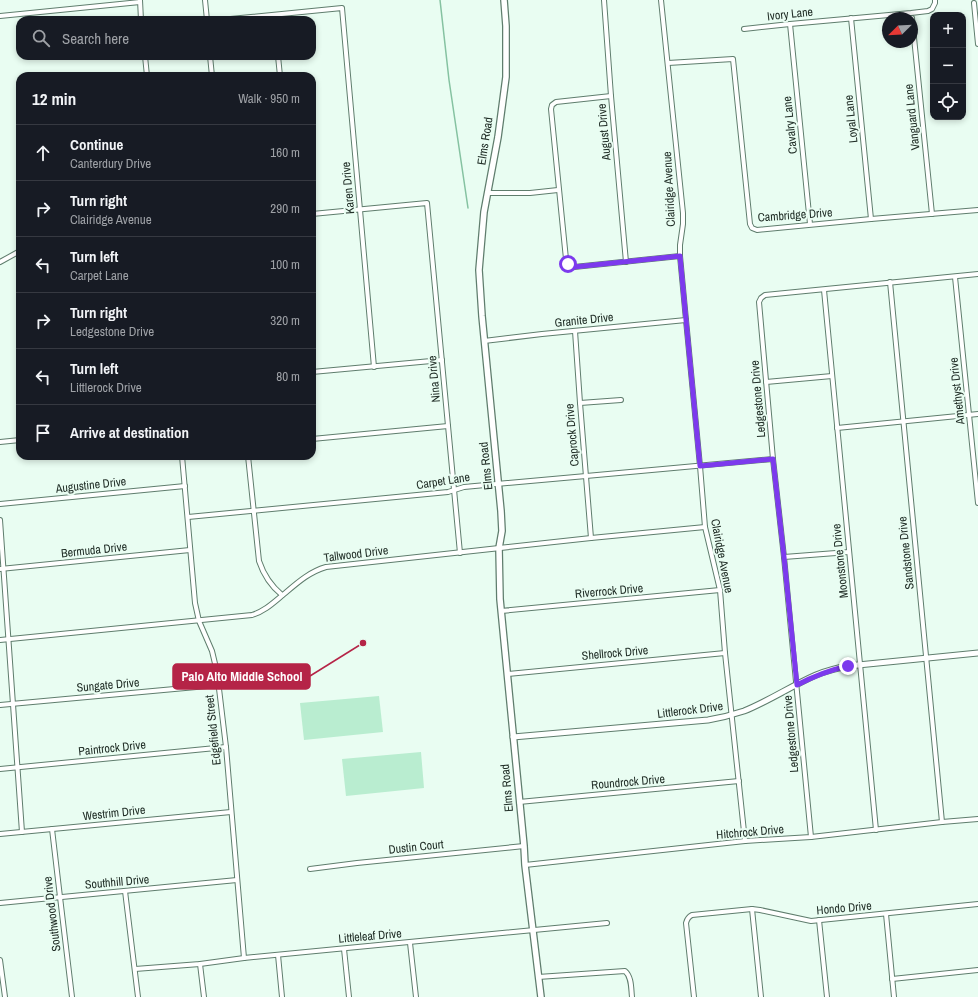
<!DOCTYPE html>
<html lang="en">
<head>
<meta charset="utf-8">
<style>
	:root { --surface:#171b24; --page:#242831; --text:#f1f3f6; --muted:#9ea1a6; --line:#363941 }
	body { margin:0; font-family:"Archivo Narrow",sans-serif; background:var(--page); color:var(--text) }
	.controls { position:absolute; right:12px; top:12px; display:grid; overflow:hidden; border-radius:8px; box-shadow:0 2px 6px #0003 }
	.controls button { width:36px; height:36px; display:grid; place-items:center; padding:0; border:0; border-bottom:1px solid var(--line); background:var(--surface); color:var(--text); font:20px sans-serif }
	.compass { position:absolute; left:882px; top:12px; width:36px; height:36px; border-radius:50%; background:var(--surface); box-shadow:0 2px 6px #0003; rotate:246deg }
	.stop { position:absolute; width:12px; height:12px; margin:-9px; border:3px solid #7c3aed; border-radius:50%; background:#fff }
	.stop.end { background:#7c3aed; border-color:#fff; box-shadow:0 1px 4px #0008 }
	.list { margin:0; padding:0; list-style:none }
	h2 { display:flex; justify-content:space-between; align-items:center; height:52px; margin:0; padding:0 16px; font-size:17px }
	h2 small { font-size:13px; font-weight:400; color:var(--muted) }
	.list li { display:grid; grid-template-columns:26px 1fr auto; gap:12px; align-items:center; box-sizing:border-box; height:56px; padding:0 16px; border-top:1px solid var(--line) }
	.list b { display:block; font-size:15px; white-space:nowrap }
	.list p { margin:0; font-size:13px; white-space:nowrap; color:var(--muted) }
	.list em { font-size:13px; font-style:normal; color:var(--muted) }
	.icon { flex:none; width:22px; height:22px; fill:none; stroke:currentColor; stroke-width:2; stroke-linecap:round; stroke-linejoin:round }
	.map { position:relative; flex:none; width:978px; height:997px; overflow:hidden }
	.search { position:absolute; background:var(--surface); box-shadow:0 2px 6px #0003; left:16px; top:16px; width:300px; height:44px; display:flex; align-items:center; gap:10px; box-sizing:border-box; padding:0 14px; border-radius:12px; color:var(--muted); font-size:15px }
	.panel { position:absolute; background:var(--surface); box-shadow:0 2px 6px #0003; left:16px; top:72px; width:300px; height:388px; border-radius:12px }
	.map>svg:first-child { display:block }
	.green { fill:#b9edd0 }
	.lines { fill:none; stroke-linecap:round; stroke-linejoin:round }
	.stream { stroke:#85c2a1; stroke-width:1.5 }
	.minor-casing { stroke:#5f7d6d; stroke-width:6 }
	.tertiary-casing { stroke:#5f7d6d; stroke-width:7 }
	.secondary-casing { stroke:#5f7d6d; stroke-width:8 }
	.minor { stroke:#fff; stroke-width:4 }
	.tertiary { stroke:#fff; stroke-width:5 }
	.secondary { stroke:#fff; stroke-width:5.5 }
	.route { stroke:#7c3aed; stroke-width:5 }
	.labels { text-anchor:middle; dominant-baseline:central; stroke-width:4; stroke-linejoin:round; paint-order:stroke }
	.street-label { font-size:12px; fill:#222f28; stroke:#e9fdf2 }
	.leader { fill:none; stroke:#b52447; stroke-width:1.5 }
	.callout-dot { fill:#b52447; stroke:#e9fdf2; stroke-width:1.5 }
	.callout { fill:#b52447; stroke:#b52447; stroke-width:1.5 }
	.callout-label { font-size:13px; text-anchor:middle; font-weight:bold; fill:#fff }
</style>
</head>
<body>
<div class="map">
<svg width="978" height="997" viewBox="0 0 978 997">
	<rect width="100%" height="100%" fill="#e9fdf2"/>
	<g class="green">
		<path d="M379 696 383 732 304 740 300 703Z"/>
		<path d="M421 752 424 788 346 796 342 759Z"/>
	</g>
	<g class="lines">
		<path class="stream" d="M440 0 449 80 468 208"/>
		<g class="minor-casing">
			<g id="minor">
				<path d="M140 0 141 20"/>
				<path d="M205 0 207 20"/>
				<path d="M604 0 611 96 626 262"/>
				<path d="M661 0 683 213V224L680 245V256L686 320 700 466 705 527 720 590 725 653 745 841"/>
				<path d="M974 3 978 44"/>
				<path d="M0 16 140 2"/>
				<path d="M851 18 871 219"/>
				<path d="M912 18 932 214"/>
				<path d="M220 20 342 8 374 367"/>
				<path d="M790 24 810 224"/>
				<path d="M744 29 790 24 911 13 928 11 932 9 935 3V0"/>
				<path d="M145 56 147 76"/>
				<path d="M210 56 212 76"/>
				<path d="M278 56 280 76"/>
				<path d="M668 63 733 59 750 224 752 228 757 230 871 219 978 210"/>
				<path d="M611 96 556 102 552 105 551 109 566 259C567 263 569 266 574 267L680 256"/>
				<path d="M488 193H530L558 190"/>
				<path d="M312 214 427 203 460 553"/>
				<path d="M0 262 20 251"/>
				<path d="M955 277 978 503"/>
				<path d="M890 282 942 822"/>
				<path d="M824 290 876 830"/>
				<path d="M575 331 580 403 591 538"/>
				<path d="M484 341 542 334 686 320"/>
				<path d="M312 372 442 360"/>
				<path d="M766 382 832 376"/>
				<path d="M580 403 621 400"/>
				<path d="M837 428 978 414"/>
				<path d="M312 439 448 426"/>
				<path d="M0 442 20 440"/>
				<path d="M182 456 195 603 199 621 212 651 217 672 226 747 244 958"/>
				<path d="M248 456 259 561C264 576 271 586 282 595"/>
				<path d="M0 504 185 486"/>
				<path d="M188 517 448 492 464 487 586 476 773 459"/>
				<path d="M0 520 22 832"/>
				<path d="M784 557 849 552"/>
				<path d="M0 569 190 550"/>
				<path d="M501 611 720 590"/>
				<path d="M0 640 252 615C265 611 273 603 284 594 297 583 309 572 326 567L591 538 705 527"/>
				<path d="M507 674 725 653"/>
				<path d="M0 705 218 685"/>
				<path d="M0 769 226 747"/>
				<path d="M519 802 739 781"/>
				<path d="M52 829 60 897 72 997"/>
				<path d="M0 834 231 812"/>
				<path d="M811 837 784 557 773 459 759 302 761 298 765 295 978 274"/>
				<path d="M525 865 745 841 811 837 942 822 978 819"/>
				<path d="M310 869 357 863 524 846"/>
				<path d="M125 891 138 997"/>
				<path d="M0 903 237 880"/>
				<path d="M752 909 761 997"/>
				<path d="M886 914 894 997"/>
				<path d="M819 920 827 997"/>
				<path d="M410 943 416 997"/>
				<path d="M344 949 349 997"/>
				<path d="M278 955 282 997"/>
				<path d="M0 960 5 997"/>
				<path d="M200 964 204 997"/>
				<path d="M135 969 200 964 244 958 607 923"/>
				<path d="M538 977 625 971C632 977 631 989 632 997"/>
				<path d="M892 979 978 970"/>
				<path d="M694 997 686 923C687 919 688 917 692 915L752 909 760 910 811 921 978 904"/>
			</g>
		</g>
		<g class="tertiary-casing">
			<path id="tertiary" d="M513 737 708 720C720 718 732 715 744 711 769 701 791 686 816 675 826 671 837 668 848 666L978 653"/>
		</g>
		<g class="secondary-casing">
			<path id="secondary" d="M504 0 506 26V77L498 137 484 212 479 270 482 316 501 511 502 531 499 548 500 599 524 846 525 865 541 997"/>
		</g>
		<use href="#minor" class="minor"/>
		<use href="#tertiary" class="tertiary"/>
		<use href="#secondary" class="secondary"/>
	</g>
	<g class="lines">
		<path class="route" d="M568 264 571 266 574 267 680 256 686 320 700 466 773 459 784 557 797 685C814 676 830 670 848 666"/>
	</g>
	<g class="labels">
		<g class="street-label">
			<text transform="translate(790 14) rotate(-6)">Ivory Lane</text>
			<text transform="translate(912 117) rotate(-96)">Vanguard Lane</text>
			<text transform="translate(851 119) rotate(-96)">Loyal Lane</text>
			<text transform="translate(790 125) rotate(-96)">Cavalry Lane</text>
			<text transform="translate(604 132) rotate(-95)">August Drive</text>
			<text transform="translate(485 141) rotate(-81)">Elms Road</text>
			<text transform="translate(348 188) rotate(-95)">Karen Drive</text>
			<text transform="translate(669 189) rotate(-93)">Clairidge Avenue</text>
			<text transform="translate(795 215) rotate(-4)">Cambridge Drive</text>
			<text transform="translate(584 320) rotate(-6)">Granite Drive</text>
			<text transform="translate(434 379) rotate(-95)">Nina Drive</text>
			<text transform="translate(957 391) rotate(-96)">Amethyst Drive</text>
			<text transform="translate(758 399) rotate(-95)">Ledgestone Drive</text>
			<text transform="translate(572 435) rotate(-95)">Caprock Drive</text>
			<text transform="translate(486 466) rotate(-96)">Elms Road</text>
			<text transform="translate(443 481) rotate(-9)">Carpet Lane</text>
			<text transform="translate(91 485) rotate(-6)">Augustine Drive</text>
			<text transform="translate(94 550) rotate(-6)">Bermuda Drive</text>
			<text transform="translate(906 553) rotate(-96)">Sandstone Drive</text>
			<text transform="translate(356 554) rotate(-7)">Tallwood Drive</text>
			<text transform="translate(722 556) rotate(79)">Clairidge Avenue</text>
			<text transform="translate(840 561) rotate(-96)">Moonstone Drive</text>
			<text transform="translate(609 591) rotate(-5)">Riverrock Drive</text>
			<text transform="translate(615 653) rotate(-5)">Shellrock Drive</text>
			<text transform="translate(108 685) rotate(-5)">Sungate Drive</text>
			<text transform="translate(690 710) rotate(-7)">Littlerock Drive</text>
			<text transform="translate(213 730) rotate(-96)">Edgefield Street</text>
			<text transform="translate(791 734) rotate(-95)">Ledgestone Drive</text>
			<text transform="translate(112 748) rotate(-6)">Paintrock Drive</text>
			<text transform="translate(628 782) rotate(-5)">Roundrock Drive</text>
			<text transform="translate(507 788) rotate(-95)">Elms Road</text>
			<text transform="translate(114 813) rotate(-6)">Westrim Drive</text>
			<text transform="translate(750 832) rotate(-5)">Hitchrock Drive</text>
			<text transform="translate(416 847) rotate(-6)">Dustin Court</text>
			<text transform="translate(117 882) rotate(-5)">Southhill Drive</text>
			<text transform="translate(844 908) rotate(-5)">Hondo Drive</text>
			<text transform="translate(52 914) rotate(-97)">Southwood Drive</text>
			<text transform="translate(370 936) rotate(-5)">Littleleaf Drive</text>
		</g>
	</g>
	<path class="leader" d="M363 643L310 676"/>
	<circle class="callout-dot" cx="363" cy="643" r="4"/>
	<rect class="callout" x="173" y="664" width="137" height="25" rx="4"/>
	<g class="callout-label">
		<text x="242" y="681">Palo Alto Middle School</text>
	</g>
</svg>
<div class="controls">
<button>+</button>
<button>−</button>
<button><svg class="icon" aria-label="locate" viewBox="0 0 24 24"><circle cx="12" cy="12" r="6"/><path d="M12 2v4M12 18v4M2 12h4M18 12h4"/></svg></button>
</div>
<svg class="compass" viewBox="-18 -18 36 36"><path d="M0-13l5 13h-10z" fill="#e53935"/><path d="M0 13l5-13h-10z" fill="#9ea1a6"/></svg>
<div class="stop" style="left:568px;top:264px"></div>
<div class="stop end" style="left:848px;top:666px"></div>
<div class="search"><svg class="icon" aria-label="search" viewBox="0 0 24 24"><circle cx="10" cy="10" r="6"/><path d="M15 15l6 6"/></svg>Search here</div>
<section class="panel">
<h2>12 min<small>Walk · 950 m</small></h2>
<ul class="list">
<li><svg class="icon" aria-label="ahead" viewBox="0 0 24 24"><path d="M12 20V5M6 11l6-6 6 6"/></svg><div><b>Continue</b><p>Canterdury Drive</p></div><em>160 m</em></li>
<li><svg class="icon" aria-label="right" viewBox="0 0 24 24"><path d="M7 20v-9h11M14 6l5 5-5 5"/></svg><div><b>Turn right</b><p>Clairidge Avenue</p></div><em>290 m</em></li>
<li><svg class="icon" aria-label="left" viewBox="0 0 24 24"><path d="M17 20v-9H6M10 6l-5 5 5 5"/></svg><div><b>Turn left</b><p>Carpet Lane</p></div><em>100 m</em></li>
<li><svg class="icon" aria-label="right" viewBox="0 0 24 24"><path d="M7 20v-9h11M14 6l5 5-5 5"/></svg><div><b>Turn right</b><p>Ledgestone Drive</p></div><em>320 m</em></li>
<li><svg class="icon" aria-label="left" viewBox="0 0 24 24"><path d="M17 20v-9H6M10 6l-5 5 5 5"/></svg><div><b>Turn left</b><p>Littlerock Drive</p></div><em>80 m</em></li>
<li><svg class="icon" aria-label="arrive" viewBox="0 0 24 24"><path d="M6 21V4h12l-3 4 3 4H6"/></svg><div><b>Arrive at destination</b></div></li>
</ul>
</section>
</div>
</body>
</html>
